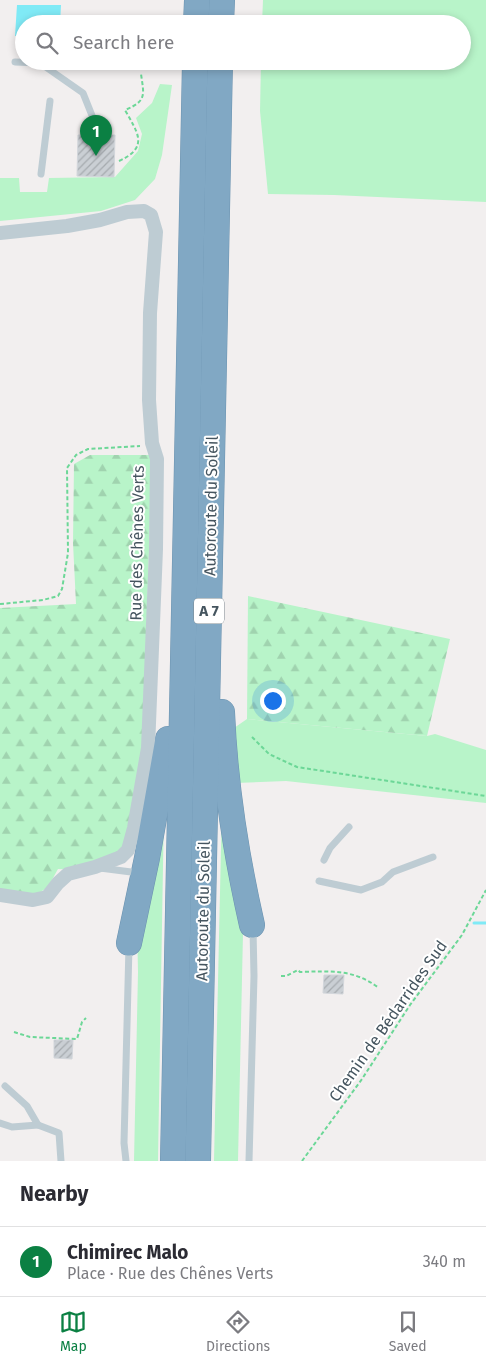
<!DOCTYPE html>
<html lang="en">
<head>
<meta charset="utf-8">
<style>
	:root { --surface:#fff; --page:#f2f2f3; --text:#2b2b33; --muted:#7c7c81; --line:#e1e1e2; --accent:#0b8043 }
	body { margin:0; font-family:"Fira Sans",sans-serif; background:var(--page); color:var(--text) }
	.you { position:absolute; left:272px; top:700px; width:18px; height:18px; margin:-12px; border:4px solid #fff; border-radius:50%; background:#1a73e8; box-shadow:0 0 0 8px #1a73e833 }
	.badge { display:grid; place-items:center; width:32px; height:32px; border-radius:50%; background:var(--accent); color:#fff; font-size:16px; font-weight:700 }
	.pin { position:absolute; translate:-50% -41px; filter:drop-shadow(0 1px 2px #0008) }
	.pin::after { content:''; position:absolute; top:26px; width:18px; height:15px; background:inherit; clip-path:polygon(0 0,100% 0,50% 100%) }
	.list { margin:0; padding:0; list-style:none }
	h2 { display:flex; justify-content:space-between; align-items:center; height:65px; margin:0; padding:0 20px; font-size:21px }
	h2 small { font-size:16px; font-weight:400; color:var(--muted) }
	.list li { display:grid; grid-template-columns:32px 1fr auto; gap:15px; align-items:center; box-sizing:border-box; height:70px; padding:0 20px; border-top:1px solid var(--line) }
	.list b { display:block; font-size:19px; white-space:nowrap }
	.list p { margin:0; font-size:16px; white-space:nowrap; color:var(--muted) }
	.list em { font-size:16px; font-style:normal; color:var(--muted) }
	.icon { flex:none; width:28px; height:28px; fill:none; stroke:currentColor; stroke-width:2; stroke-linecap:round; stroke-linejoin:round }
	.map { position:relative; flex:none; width:486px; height:1161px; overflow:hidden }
	.search { position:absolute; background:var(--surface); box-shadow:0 2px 8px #0003; left:15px; right:15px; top:15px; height:55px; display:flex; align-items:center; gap:12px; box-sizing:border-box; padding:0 18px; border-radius:28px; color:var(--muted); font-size:19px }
	.sheet { height:135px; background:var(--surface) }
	nav { display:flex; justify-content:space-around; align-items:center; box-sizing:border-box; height:70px; border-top:1px solid var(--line); background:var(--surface); font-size:14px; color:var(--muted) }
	nav a { display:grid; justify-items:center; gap:2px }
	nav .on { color:var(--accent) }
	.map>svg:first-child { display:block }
	.grass { fill:#b8f4c9 }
	.forest { fill:url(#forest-firs) }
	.water { fill:#80eaf6 }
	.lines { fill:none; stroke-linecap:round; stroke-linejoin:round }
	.stream { stroke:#80eaf6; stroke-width:3 }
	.building { fill:url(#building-hatch); stroke:#d2d6db }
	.highway-casing { stroke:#6c93b0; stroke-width:26 }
	.path { stroke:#6cd797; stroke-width:2; stroke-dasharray:4 2.5; stroke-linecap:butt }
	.lane { stroke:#beccd3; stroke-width:7 }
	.street { stroke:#beccd3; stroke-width:14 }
	.highway { stroke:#81a8c4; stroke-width:25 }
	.labels { text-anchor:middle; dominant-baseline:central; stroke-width:4; stroke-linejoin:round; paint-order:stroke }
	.shield { fill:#fff; stroke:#7d888f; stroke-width:1 }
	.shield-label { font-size:15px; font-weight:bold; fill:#45555f }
	.street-label { font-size:16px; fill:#45555f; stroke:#fff }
</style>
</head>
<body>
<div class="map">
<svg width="486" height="1161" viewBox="0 0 486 1161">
	<defs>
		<pattern id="forest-firs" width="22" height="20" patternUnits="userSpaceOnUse" patternTransform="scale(1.25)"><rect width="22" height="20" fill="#b8f4c9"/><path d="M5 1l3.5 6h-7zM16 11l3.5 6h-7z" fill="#a0d3af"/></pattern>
		<pattern id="building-hatch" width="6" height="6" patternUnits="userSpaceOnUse" patternTransform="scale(1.25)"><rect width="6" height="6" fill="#cacfd4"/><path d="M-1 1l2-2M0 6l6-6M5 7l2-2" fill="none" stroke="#a6abaf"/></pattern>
	</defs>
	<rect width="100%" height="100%" fill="#f2efef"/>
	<g class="grass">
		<path d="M263 0H486V202L334 195 268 194 260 111 261 61H462V24H262Z"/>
		<path d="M160 84 172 85 162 155 155 179 135 200 101 211 0 221V178H19L20 192H47L49 178 115 177 138 151 142 134 136 118 152 103Z"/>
		<path d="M247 719 427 736 435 734 486 750V803L286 781 235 783 234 728Z"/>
		<path d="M222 803 243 933 238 1161H214Z"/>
		<path d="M164 807 158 1161H134L138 972 137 924Z"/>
	</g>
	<g class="forest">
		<path d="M90 455H152L144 709 145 748 124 858 97 871 58 869 48 887 33 897 0 890V608L76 604 73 543 74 464Z"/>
		<path d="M248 596 450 639 427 736 247 719Z"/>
	</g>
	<path class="water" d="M17 5H61L60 24H24V36H15Z"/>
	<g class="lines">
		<path class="stream" d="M474 923H486"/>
	</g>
	<g class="building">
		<path d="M78 135H115L114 177 77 176Z"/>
		<path d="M324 975H344L343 994 323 993Z"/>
		<path d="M54 1040H73L72 1059 54 1058Z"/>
	</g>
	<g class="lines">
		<g class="highway-casing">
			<g id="highway">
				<path d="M196 24 197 0"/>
				<path d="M221 24 222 0"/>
				<path d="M222 712C225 784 236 855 252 925"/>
				<path d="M129 943 147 858 168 739"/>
				<path d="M173 1161 195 61"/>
				<path d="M198 1161 220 61"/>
			</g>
		</g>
		<g class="path">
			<path d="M119 161C150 147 137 132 125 110 147 101 144 95 141 74"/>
			<path d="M0 604 43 600 58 596 62 589 68 553 67 468 76 455 88 449 140 446"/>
			<path d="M252 737 269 754 297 767 486 796"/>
			<path d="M281 976H286L298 970 300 972C330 971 354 969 379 988"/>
			<path d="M14 1032 30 1037 77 1039 82 1022 86 1018"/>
			<path d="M302 1161 362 1079 410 1005 462 935 486 890"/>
		</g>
		<g class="lane">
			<path d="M15 62 40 63 83 93 93 118"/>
			<path d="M41 174 50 101"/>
			<path d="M324 860 330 848 349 827"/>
			<path d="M100 868 139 873"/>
			<path d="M319 881 361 890 382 882 393 872 433 857"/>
			<path d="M5 1086 27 1106 38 1125 59 1133 61 1161"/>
			<path d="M0 1123 12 1127 38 1125"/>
			<path d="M126 1161 124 1143 129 946"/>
			<path d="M249 1161 254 976 253 929"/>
		</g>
		<path class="street" d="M0 233 67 226 100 220 127 212 144 211 151 215 156 232 150 313 149 400 152 443 157 459 156 549 148 748 134 828 128 850 121 857 95 867 68 874 58 883 47 897 33 900 0 895"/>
		<use href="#highway" class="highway"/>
	</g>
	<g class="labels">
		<rect class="shield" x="194" y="598.5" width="30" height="25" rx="4"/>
		<g class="shield-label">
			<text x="209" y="611">A 7</text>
		</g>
		<g class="street-label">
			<text transform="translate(211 506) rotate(-89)">Autoroute du Soleil</text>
			<text transform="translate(137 543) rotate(-89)">Rue des Chênes Verts</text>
			<text transform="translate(203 911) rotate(-89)">Autoroute du Soleil</text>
			<text transform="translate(388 1021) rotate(-55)">Chemin de Bédarrides Sud</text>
		</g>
	</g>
</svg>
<div class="you"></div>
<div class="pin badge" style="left:96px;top:156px">1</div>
<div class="search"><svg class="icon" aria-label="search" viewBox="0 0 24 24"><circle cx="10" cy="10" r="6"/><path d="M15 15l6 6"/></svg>Search here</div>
</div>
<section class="sheet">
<h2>Nearby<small></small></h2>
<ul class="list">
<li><span class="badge">1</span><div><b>Chimirec Malo</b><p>Place · Rue des Chênes Verts</p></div><em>340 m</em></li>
</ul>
</section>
<nav>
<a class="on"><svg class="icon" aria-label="map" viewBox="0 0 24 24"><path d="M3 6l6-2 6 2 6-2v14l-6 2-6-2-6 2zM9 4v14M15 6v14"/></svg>Map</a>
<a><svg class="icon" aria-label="directions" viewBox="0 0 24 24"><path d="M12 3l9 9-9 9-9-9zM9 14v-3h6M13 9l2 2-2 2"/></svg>Directions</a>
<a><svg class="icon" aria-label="saved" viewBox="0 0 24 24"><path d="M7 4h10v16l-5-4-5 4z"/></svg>Saved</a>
</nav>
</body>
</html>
